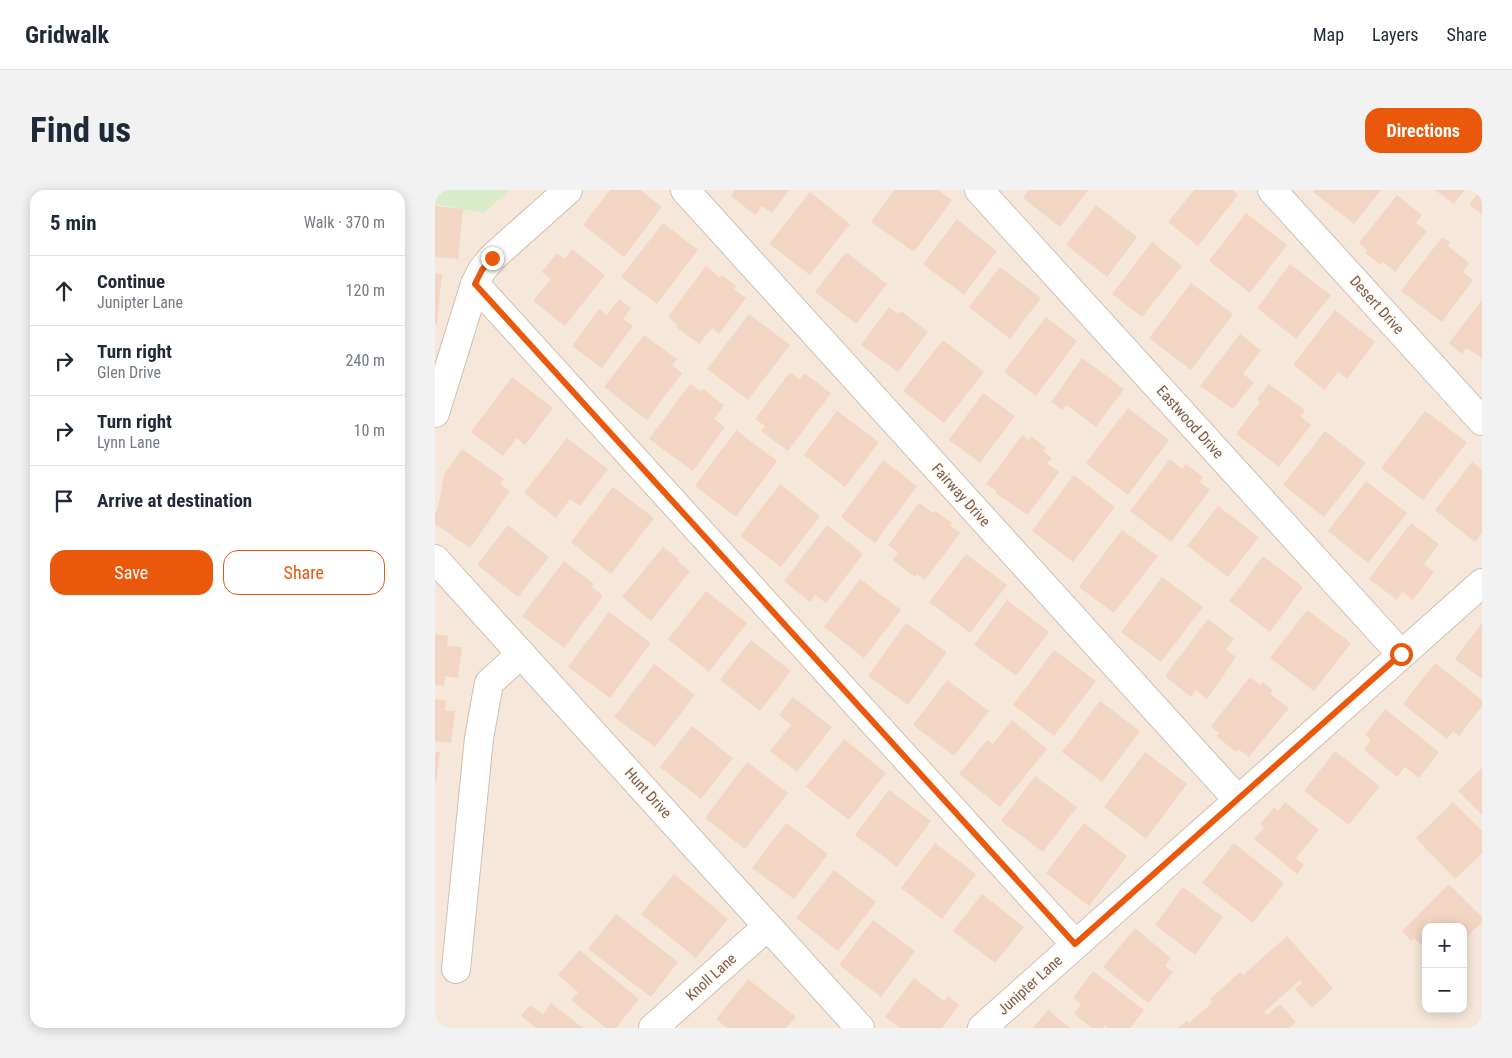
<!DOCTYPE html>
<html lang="en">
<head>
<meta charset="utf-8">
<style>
	:root { --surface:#fff; --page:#f2f2f3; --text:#1f2937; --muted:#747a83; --line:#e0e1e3; --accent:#ea580c }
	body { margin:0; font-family:"Roboto Condensed",sans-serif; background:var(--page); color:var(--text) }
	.controls { position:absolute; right:15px; bottom:15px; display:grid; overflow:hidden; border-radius:10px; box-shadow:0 2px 12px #0003 }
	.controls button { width:45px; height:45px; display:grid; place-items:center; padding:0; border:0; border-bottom:1px solid var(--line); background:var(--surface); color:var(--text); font:25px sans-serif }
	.stop { position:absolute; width:15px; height:15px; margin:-11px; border:4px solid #ea580c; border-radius:50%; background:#fff }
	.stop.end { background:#ea580c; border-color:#fff; box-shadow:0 1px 5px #0008 }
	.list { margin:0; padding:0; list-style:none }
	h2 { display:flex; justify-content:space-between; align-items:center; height:65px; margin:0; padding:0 20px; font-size:21px }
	h2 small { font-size:16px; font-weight:400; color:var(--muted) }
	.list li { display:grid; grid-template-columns:32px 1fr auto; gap:15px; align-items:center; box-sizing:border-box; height:70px; padding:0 20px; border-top:1px solid var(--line) }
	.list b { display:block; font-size:19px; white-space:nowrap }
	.list p { margin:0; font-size:16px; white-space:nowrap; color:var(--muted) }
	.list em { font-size:16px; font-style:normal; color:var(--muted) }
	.actions { display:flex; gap:10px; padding:15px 20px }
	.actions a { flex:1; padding:11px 0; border:1px solid var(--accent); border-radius:15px; text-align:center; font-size:18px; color:var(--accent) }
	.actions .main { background:var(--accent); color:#fff }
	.icon { flex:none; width:28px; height:28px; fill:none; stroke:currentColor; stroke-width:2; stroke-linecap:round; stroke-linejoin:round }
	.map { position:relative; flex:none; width:1047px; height:838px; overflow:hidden; border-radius:15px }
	header { display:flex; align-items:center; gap:30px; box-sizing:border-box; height:70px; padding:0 25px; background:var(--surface); border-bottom:1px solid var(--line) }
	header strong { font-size:24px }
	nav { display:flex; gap:28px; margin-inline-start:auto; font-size:18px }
	.intro { display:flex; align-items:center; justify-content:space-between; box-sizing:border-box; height:120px; padding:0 30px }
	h1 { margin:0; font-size:35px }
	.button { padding:12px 22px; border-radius:15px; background:var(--accent); color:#fff; font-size:18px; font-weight:700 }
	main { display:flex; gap:30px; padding:0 30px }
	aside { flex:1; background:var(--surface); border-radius:15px; box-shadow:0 2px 12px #0003 }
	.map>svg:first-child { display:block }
	.residential { fill:#f5e8da; fill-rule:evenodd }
	.green { fill:#d8ecc9 }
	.building { fill:#f3d5c3 }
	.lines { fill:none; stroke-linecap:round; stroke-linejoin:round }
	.minor-casing { stroke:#d1beb0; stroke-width:30 }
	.minor { stroke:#fff; stroke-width:28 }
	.route { stroke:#ea580c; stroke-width:6 }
	.labels { text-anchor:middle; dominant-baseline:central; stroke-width:4; stroke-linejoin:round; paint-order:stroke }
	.street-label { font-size:15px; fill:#7a5c4d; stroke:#fffaf3 }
</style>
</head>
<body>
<header>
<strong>Gridwalk</strong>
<nav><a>Map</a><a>Layers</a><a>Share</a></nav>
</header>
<div class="intro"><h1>Find us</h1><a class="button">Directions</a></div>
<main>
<aside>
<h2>5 min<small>Walk · 370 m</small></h2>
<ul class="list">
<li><svg class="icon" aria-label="ahead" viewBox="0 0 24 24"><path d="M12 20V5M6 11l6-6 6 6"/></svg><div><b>Continue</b><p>Junipter Lane</p></div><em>120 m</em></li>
<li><svg class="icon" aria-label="right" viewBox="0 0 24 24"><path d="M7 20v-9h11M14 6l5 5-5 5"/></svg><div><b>Turn right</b><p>Glen Drive</p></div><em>240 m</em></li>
<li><svg class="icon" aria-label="right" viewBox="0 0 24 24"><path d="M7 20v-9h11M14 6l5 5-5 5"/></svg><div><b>Turn right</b><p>Lynn Lane</p></div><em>10 m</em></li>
<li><svg class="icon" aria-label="arrive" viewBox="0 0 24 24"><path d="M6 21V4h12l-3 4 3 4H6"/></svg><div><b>Arrive at destination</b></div></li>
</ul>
<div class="actions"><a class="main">Save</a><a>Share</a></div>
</aside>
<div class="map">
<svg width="1047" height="838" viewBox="0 0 1047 838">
	<rect width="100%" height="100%" fill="#fdf6ec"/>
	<path class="residential" d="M75 0H1047V838H0V14L49 23ZM991 737H1028V819H991Z"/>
	<path class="green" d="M0 0H75L49 23 0 14Z"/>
	<g class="building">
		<path d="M175 0H205L227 17 189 67 148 35Z"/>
		<path d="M300 0H354L337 23 327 16 320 25 296 6Z"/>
		<path d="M459 0H503L517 10 479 62 436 32Z"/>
		<path d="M594 0H653L625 37 588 8Z"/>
		<path d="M759 0H797L803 5 763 56 733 32Z"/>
		<path d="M880 0H946L919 34 878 2Z"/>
		<path d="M1000 0H1030L1019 14Z"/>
		<path d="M1045 0H1047V24L1034 15Z"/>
		<path d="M375 2 415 34 375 85 334 54Z"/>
		<path d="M962 5 987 25 981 33 992 41 960 82 948 72 946 75 930 63 932 60 924 53Z"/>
		<path d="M661 15 702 47 672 87 631 55Z"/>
		<path d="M0 16 28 19 23 69 0 67Z"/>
		<path d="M811 23 852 55 815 103 774 71Z"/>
		<path d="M522 29 562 61 529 105 488 74Z"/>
		<path d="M228 33 263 60 222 114 186 87Z"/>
		<path d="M1007 47 1015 53 1013 56 1034 73 1028 82 1038 90 1007 132 966 101Z"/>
		<path d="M717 52 747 76 707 127 677 104Z"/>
		<path d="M137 59 170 85 130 136 98 111 116 89 107 82 122 63 130 69Z"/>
		<path d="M411 62 452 94 421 134 380 102Z"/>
		<path d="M855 74 896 105 861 149 822 118Z"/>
		<path d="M271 76 285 88 287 85 301 96 299 99 311 108 284 144 277 138 264 154 241 137 243 135 233 127Z"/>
		<path d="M565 77 606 108 575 149 534 117Z"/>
		<path d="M0 83 7 84 2 134 0 133Z"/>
		<path d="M756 93 798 124 756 180 714 148Z"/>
		<path d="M184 109 196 118 188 129 198 136 167 178 137 156 164 119 172 125Z"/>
		<path d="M1047 110V168L1031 158 1027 164 1014 153Z"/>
		<path d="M454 117 463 124 466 121 493 142 463 182 426 155Z"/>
		<path d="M900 120 940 152 912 189 903 182 890 200 858 175Z"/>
		<path d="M314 124 355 155 313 210 272 179Z"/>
		<path d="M611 127 642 151 601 206 569 182Z"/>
		<path d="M805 144 826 160 808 184 819 192 798 219 765 196Z"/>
		<path d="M209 145 242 169 237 175 247 183 212 230 169 197Z"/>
		<path d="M508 150 549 182 509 233 468 201Z"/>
		<path d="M647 168 689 199 661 237 631 215 627 220 616 212Z"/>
		<path d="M355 182 365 190 369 183 396 203 353 261 326 241 330 236 320 229Z"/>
		<path d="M77 187 118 218 90 255 82 248 68 266 36 242Z"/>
		<path d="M255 194 266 201 268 199 289 215 279 229 290 237 258 281 214 249Z"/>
		<path d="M834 194 870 220 865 226 876 235 844 277 801 244 825 212 822 209Z"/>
		<path d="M548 203 580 226 545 273 514 250Z"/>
		<path d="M693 218 734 250 693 305 651 273Z"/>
		<path d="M402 221 444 252 410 297 369 265Z"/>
		<path d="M990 221 1032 252 988 310 946 278Z"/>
		<path d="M301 240 342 271 301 327 260 296Z"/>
		<path d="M890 241 931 273 889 327 848 295Z"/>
		<path d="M587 245 594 250 596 246 611 258 608 261 617 268 612 273 624 282 593 325 560 303 562 301 551 294Z"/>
		<path d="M132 248 173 279 145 316 135 309 121 328 89 303Z"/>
		<path d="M27 259 69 289 65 294 75 301 35 358 0 334V323L3 319 9 285Z"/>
		<path d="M735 269 747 279 751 274 768 287 765 292 775 300 736 352 695 321Z"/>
		<path d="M448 270 482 296 440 353 406 327Z"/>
		<path d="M1037 272 1047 280V343L1040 352 1000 320Z"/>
		<path d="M639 285 680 317 638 372 597 341Z"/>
		<path d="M931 291 972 323 933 373 893 341Z"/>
		<path d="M345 294 385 326 346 377 305 346Z"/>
		<path d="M178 297 219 328 176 384 136 352Z"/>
		<path d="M484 313 498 323 500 321 517 333 515 335 525 343 490 390 482 384 480 387 458 370 463 363 453 355Z"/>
		<path d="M783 316 824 347 793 387 752 356Z"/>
		<path d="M976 333 1004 354 989 374 999 382 978 410 967 402 962 410 934 389Z"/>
		<path d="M73 335 114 367 83 407 42 375Z"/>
		<path d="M392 335 428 364 391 413 380 405 375 412 349 391Z"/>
		<path d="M687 340 723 366 679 423 644 397Z"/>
		<path d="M228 357 244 369 242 371 255 381 216 431 187 407Z"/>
		<path d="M531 364 572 395 535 443 494 412Z"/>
		<path d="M828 366 868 397 835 442 794 411Z"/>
		<path d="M129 371 159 394 157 397 168 406 129 458 87 426Z"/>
		<path d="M727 387 768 417 726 472 686 442Z"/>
		<path d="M425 389 466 420 429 468 389 437Z"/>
		<path d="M271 401 312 433 274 482 233 449Z"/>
		<path d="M572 410 614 442 581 486 539 455Z"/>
		<path d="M872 420 916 453 879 501 835 468Z"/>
		<path d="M174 422 216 453 175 508 133 477Z"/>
		<path d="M773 429 799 449 791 460 801 467 772 509 761 500 756 507 730 486Z"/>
		<path d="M471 433 512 462 473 515 433 486Z"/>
		<path d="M1047 433V489L1020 469Z"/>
		<path d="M0 444 13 446 12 456 27 457 23 488 10 486 9 496 0 495Z"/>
		<path d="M316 450 356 481 325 521 285 490Z"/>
		<path d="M619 460 661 491 619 546 578 515Z"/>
		<path d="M1000 473 1047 510V516L1024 546 1018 541 1012 549 968 514Z"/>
		<path d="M219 474 260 505 220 557 179 527Z"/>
		<path d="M815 487 825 495 828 492 838 500 835 504 854 518 814 567 803 559 801 562 781 546 784 543 776 536Z"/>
		<path d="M512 490 554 521 519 566 478 535Z"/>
		<path d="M358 507 397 537 362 582 335 561 356 535 344 525Z"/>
		<path d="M0 509 11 510 10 521H20L16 553 0 551Z"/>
		<path d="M665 511 705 541 667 592 627 562Z"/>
		<path d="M950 519 1004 562 984 588 970 577 962 587 929 560 936 550 930 545Z"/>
		<path d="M577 530 612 559 565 617 524 584 552 550 558 554Z"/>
		<path d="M257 536 298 568 266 609 225 577Z"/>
		<path d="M409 549 451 583 414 630 371 597Z"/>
		<path d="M900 561 945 596 914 635 869 601Z"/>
		<path d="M0 562H5L1 592 0 591Z"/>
		<path d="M710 562 752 594 711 649 669 617Z"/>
		<path d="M312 572 353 603 310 659 270 628Z"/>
		<path d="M1047 578V625L1023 601Z"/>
		<path d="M600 586 642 617 608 662 566 631Z"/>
		<path d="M454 600 496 631 462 677 420 645Z"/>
		<path d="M850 612 884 640 861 668 869 675 862 684 819 649 829 638 825 634 839 617 843 621Z"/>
		<path d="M1018 612 1047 641V663L1020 689 981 648Z"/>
		<path d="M351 633 393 664 359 709 317 678Z"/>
		<path d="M649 633 692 666 654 716 611 683Z"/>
		<path d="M500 653 541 684 507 729 466 698Z"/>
		<path d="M799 653 849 693 818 733 767 693Z"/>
		<path d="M399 680 441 712 403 761 361 728Z"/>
		<path d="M239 684 293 729 261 768 206 724Z"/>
		<path d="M1014 694 1047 727V732L1028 751V737H991V759L979 748 976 751 967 741Z"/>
		<path d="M748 697 788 727 760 765 720 735Z"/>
		<path d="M547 704 589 737 560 773 518 741Z"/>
		<path d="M181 724 243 772 216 807 153 759Z"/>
		<path d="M438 730 480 761 446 807 404 775Z"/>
		<path d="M700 738 736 768 730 776 738 782 713 813 668 777Z"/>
		<path d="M852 746 898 798 877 818 860 799 867 793 865 790 829 822 832 825 845 814 861 832 854 838H743L752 830 754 833 778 812 775 809 805 782 808 785Z"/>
		<path d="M144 760 204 809 181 838H171L136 810 143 802 123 785Z"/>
		<path d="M658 781 709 820 695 838H673L670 835 668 838H657L639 824 646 814 638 808Z"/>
		<path d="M479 788 509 811 513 806 524 815 507 838H465L450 827Z"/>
		<path d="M313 789 361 827 351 838H292L281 829Z"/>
		<path d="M116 813 148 838H101L86 826 95 815 108 825Z"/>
		<path d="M613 820 635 838H598Z"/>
	</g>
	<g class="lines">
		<g class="minor-casing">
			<g id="minor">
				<path d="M250 0 803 610"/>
				<path d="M544 0 966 464"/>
				<path d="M837 0 1047 231"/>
				<path d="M40 94 640 754"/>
				<path d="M0 223 40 94 47 80 57 68 133 0"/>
				<path d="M0 369 425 838"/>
				<path d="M21 779 44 548 54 493 86 464"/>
				<path d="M218 838 333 736"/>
				<path d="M547 838 1047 393"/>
			</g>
		</g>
		<use href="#minor" class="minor"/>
	</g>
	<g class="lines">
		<path class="route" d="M57 68 47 80 40 94 640 754 966 464"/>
	</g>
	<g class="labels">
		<g class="street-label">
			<text transform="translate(942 115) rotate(48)">Desert Drive</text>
			<text transform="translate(755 232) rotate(48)">Eastwood Drive</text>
			<text transform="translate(526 305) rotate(48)">Fairway Drive</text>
			<text transform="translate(213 603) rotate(48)">Hunt Drive</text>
			<text transform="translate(276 787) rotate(-42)">Knoll Lane</text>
			<text transform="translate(595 795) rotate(-42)">Junipter Lane</text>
		</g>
	</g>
</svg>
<div class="controls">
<button>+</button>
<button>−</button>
</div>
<div class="stop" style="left:966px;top:464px"></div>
<div class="stop end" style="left:57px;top:68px"></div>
</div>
</main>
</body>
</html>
